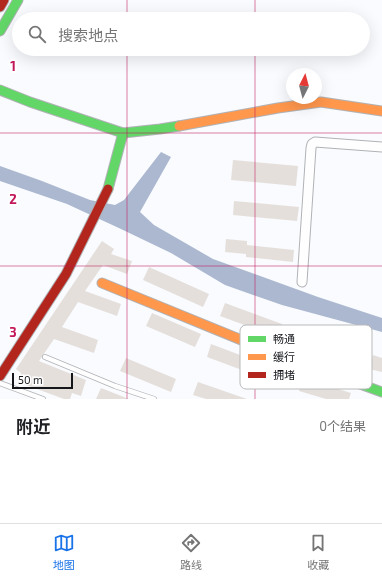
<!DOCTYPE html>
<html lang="zh">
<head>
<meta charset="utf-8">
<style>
	:root { --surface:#fff; --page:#f2f2f2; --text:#202124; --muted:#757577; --line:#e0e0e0; --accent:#1a73e8 }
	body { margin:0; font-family:"Exo 2","Noto Sans SC",sans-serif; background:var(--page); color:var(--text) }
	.compass { position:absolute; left:286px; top:68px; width:36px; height:36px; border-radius:50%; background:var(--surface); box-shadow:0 4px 16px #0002; rotate:6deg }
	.scale { position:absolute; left:12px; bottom:10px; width:61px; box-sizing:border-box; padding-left:4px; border:2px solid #14161a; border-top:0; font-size:11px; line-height:14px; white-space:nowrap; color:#14161a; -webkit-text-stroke:3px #fff; paint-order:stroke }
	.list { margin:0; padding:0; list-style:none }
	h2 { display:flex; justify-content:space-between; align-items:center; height:52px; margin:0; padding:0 16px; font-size:17px }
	h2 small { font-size:13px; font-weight:400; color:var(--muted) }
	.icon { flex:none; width:22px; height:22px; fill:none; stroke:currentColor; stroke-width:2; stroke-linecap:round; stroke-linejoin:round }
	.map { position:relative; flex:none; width:382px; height:399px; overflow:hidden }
	.search { position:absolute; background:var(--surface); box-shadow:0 4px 16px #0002; left:12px; right:12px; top:12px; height:44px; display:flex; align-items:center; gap:10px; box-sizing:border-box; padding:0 14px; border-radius:22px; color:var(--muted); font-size:15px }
	.sheet { height:124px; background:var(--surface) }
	nav { display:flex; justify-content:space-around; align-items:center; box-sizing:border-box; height:56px; border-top:1px solid var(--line); background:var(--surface); font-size:11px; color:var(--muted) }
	nav a { display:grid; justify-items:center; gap:2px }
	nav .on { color:var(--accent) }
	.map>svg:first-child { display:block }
	.water { fill:#abb8d0 }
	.building { fill:#e5dfdc }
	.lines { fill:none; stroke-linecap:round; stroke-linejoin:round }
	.lane-casing { stroke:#b0b2b5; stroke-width:6 }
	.street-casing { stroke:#b0b2b5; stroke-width:11 }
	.fast-casing { stroke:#b0b2b5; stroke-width:11 }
	.slow-casing { stroke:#b0b2b5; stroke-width:11 }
	.jam-casing { stroke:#b0b2b5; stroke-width:11 }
	.lane { stroke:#fefeff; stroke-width:4.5 }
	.street { stroke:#fefeff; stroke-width:9 }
	.fast { stroke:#63d668; stroke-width:9 }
	.slow { stroke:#ff974d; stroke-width:9 }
	.jam { stroke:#b3261e; stroke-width:9 }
	.grid { fill:none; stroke:#c2185b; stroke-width:1; stroke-opacity:0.55 }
	.key { fill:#fff; stroke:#b8b9ba; stroke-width:1 }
	.key-label { font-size:11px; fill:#14161a }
	.grid-label { font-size:13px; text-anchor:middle; font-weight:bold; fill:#c2185b; stroke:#fff; stroke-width:4; stroke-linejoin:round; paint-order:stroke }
</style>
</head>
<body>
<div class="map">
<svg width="382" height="399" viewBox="0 0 382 399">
	<rect width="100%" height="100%" fill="#f9fbfe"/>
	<path class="water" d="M161 152 171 157 140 212 154 225 213 259 318 297 382 318V332L282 305 225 285 171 253 121 229 67 204 0 181V166L42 181 90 200 115 205 124 200Z"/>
	<g class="building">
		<path d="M233 160 298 166 296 186 231 180Z"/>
		<path d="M234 201 299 207 297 221 233 215Z"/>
		<path d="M226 239 247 241V245L294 250 293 262 246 257V254L225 252Z"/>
		<path d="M102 241 114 249 111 254 132 261 127 274 103 265 85 291 121 304 117 316 78 302 62 327 98 340 94 353 54 339 39 361 86 380 81 396 72 393 70 399H64L18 382 21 373 16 369Z"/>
		<path d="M149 267 209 294 203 307 143 280Z"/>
		<path d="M225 303 282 324 277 337 220 316Z"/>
		<path d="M152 313 201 334 195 347 146 326Z"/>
		<path d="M211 344 282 371 277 383 207 357Z"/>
		<path d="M373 355 382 358V372L369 369Z"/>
		<path d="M126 358 176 379 171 392 120 371Z"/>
		<path d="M303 378 351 393 349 399H326L299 391Z"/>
		<path d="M198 382 247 399H206L193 395Z"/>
		<path d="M101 388 129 399H96Z"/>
	</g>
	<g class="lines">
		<g class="lane-casing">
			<g id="lane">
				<path d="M45 357 115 386 154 399"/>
				<path d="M0 383 43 399"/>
			</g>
		</g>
		<g class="street-casing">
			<path id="street" d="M302 282 311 148 312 144 315 142 382 147"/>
		</g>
		<g class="fast-casing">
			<g id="fast">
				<path d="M0 31 18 0"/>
				<path d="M0 90 30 102 123 133 160 129 179 126"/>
				<path d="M108 189 123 133"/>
				<path d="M303 363 382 392"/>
			</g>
		</g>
		<g class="slow-casing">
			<g id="slow">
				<path d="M179 126 278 108 321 102 382 111"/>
				<path d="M102 283 261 348 303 363"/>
			</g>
		</g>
		<g class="jam-casing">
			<g id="jam">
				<path d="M0 7 4 0"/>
				<path d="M0 376 66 274 108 189"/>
			</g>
		</g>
		<use href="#lane" class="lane"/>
		<use href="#street" class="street"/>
		<use href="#fast" class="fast"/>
		<use href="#slow" class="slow"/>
		<use href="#jam" class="jam"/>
	</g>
	<path class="grid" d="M127 0V19M255 0V19M127 49V399M255 49V399M0 133H382M0 266H382"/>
	<rect x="240" y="325" width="132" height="64" rx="6" class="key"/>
	<rect x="248" y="336" width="18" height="6" fill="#63d668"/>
	<rect x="248" y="354" width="18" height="6" fill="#ff974d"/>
	<rect x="248" y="372" width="18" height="6" fill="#b3261e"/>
	<g class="key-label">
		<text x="273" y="343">畅通</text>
		<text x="273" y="361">缓行</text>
		<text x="273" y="379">拥堵</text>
	</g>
	<g class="grid-label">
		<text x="13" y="71">1</text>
		<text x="13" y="204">2</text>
		<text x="13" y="337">3</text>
	</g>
</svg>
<svg class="compass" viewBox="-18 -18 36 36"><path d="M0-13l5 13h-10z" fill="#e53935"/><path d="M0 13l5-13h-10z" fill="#757577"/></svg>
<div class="scale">50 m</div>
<div class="search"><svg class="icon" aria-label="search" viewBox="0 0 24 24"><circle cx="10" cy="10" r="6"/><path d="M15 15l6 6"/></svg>搜索地点</div>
</div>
<section class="sheet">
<h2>附近<small>0个结果</small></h2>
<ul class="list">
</ul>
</section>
<nav>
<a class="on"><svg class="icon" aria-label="map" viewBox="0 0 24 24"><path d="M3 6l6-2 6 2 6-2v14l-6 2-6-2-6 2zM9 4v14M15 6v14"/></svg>地图</a>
<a><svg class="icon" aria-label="directions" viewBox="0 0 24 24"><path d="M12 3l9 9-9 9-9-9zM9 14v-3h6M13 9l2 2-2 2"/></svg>路线</a>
<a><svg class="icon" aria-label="saved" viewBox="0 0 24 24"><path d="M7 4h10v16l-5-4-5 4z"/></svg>收藏</a>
</nav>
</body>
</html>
